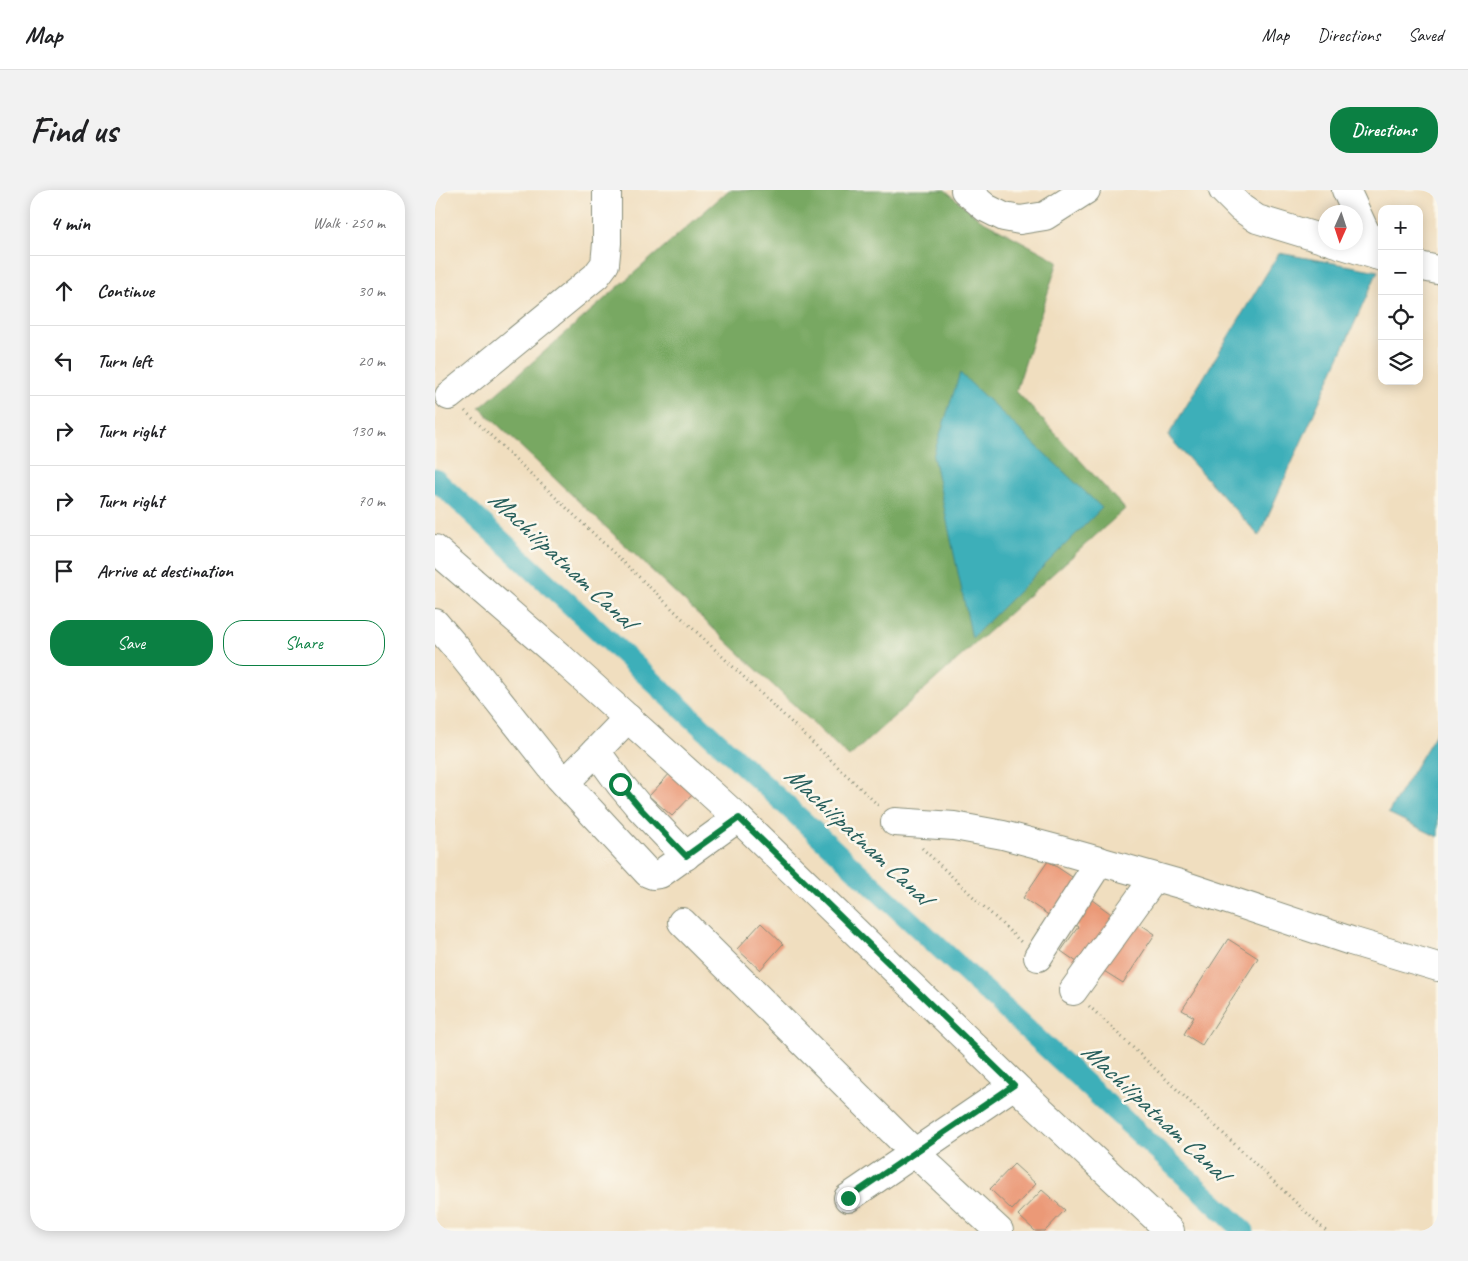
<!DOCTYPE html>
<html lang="en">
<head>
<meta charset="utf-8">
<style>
	:root { --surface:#fff; --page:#f2f2f2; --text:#202124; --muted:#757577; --line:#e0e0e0; --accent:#0b8043 }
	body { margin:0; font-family:Caveat,sans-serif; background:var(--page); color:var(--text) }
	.controls { position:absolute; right:15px; top:15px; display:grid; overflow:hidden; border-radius:10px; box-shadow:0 2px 12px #0003 }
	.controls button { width:45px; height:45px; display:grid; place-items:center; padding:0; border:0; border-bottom:1px solid var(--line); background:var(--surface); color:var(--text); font:25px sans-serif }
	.compass { position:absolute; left:883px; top:15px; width:45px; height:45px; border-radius:50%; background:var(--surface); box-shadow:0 2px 12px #0003; rotate:183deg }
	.stop { position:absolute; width:15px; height:15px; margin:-11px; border:4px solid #0b8043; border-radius:50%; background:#fff }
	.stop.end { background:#0b8043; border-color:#fff; box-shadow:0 1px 5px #0008 }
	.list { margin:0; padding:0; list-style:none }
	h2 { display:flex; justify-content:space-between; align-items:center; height:65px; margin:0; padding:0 20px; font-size:21px }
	h2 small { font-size:16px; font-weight:400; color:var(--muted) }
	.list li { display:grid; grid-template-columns:32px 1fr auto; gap:15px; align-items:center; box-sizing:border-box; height:70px; padding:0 20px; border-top:1px solid var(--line) }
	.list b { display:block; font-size:19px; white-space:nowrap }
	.list em { font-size:16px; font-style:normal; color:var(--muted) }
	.actions { display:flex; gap:10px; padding:15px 20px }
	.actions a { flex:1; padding:11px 0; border:1px solid var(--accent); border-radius:20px; text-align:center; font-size:18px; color:var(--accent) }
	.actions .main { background:var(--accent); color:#fff }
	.icon { flex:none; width:28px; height:28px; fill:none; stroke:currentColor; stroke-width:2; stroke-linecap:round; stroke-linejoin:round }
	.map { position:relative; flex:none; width:1003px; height:1041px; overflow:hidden; border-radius:20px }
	header { display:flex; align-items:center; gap:30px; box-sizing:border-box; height:70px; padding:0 25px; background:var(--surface); border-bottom:1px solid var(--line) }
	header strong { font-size:24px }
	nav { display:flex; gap:28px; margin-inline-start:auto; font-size:18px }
	.intro { display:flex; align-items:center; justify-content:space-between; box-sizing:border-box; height:120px; padding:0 30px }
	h1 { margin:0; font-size:35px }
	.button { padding:12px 22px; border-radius:20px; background:var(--accent); color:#fff; font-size:18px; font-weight:700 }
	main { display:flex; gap:30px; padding:0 30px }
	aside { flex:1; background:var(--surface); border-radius:20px; box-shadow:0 2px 12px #0003 }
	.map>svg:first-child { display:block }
	.forest { fill:#78a862; stroke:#4c724b }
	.water { fill:#3eafb9; stroke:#2e7676 }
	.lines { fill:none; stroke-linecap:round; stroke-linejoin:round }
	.canal { stroke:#3eafb9; stroke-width:21 }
	.building { fill:#eb9977 }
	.minor-casing { stroke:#888e7a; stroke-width:30 }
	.path { stroke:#888e7a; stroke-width:3; stroke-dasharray:1 4; stroke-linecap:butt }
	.minor { stroke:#fff; stroke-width:28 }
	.route { stroke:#0b8043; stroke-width:6 }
	.labels { text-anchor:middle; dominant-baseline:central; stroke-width:5; stroke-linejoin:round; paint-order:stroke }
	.water-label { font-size:26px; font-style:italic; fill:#285f5c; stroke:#fbf7ec }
</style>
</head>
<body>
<header>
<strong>Map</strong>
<nav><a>Map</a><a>Directions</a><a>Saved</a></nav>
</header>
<div class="intro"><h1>Find us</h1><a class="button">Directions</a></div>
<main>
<aside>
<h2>4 min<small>Walk · 250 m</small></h2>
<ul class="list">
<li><svg class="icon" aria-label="ahead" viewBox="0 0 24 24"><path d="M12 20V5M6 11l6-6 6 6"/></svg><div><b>Continue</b></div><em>30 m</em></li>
<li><svg class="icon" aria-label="left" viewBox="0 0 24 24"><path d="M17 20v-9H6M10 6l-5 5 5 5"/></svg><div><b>Turn left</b></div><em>20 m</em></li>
<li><svg class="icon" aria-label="right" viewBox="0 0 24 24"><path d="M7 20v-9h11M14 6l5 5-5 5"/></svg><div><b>Turn right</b></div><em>130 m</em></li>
<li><svg class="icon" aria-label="right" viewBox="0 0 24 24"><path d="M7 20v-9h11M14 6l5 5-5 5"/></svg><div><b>Turn right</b></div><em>70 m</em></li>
<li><svg class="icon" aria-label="arrive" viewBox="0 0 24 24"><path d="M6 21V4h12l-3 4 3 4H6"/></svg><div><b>Arrive at destination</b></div></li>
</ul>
<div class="actions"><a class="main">Save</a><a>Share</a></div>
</aside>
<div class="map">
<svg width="1003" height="1041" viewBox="0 0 1003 1041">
	<rect width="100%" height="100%" fill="#fbf7ec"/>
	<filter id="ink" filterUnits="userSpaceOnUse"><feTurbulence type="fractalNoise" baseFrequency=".02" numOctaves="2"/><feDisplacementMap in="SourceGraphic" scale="10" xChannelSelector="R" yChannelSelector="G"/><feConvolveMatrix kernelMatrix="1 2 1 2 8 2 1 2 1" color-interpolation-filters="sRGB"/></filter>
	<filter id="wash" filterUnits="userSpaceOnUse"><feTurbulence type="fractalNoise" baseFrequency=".0096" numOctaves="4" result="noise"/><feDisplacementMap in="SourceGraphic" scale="20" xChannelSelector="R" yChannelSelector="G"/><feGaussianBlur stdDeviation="1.12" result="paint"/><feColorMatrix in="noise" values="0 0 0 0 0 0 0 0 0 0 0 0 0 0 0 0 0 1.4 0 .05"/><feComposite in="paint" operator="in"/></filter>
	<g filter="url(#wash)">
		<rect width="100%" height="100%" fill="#f0debf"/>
		<path class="forest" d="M294 0H510L545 29 623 71 581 201 690 319 414 567 45 218Z"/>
		<g class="water">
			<path d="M844 63 943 81 824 346 733 246Z"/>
			<path d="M525 183 667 318 537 448 498 266Z"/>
			<path d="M1003 540V647L953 623Z"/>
		</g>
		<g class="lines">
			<path class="canal" d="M0 289 809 1041"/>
		</g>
		<g id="blocks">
			<g class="building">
				<path d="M238 580 261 601 237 626 214 606Z"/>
				<path d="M613 671 646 693 621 730 588 708Z"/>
				<path d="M649 704 683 729 649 777 626 761 643 737 631 729Z"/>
				<path d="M693 726 720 744 688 793 661 776Z"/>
				<path d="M326 733 348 754 325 780 302 759Z"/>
				<path d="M793 749 823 768 767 855 749 844 759 827 747 820Z"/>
				<path d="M579 974 601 994 577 1020 555 999Z"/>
				<path d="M607 1000 630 1020 610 1041H600L583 1025Z"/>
			</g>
		</g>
	</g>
	<g filter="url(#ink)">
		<use href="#blocks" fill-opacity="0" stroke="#888e7a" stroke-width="1"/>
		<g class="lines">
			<g class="minor-casing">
				<g id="minor">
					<path d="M530 0 551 18 569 27 585 30 610 26 651 0"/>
					<path d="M788 0 806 18 822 29 891 50"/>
					<path d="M911 0 941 65"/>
					<path d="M898 52 947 67"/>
					<path d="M984 76 1003 80"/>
					<path d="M14 206 161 86 170 74 172 53V0"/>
					<path d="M0 359 124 466 303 628 579 895 735 1041"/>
					<path d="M0 433 24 461 124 587 213 683 218 685 225 684 303 628"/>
					<path d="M161 561 185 594 205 618 251 666"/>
					<path d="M130 593 193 528"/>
					<path d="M460 632 519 636 568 645 625 660 745 694 916 751 1003 777"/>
					<path d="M247 732 480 963 564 1041"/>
					<path d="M603 767 665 671"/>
					<path d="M638 801 720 687"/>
					<path d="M413 1008 579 895"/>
				</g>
			</g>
			<g class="path">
				<path d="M30 221 445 617"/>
				<path d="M487 658 586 752"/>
				<path d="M654 816 891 1041"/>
			</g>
			<use href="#minor" class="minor"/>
		</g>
	</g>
	<g class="lines" filter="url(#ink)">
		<path class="route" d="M185 594 205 618 251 666 304 628 579 895 413 1008"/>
	</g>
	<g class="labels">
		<g class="water-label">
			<text transform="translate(127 369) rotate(43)">Machilipatnam Canal</text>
			<text transform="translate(423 645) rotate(43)">Machilipatnam Canal</text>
			<text transform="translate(720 921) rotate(43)">Machilipatnam Canal</text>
		</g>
	</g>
</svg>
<div class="controls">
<button>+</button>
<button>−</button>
<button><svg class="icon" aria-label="locate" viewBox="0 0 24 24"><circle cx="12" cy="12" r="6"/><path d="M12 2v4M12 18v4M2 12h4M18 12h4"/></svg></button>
<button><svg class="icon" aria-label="layers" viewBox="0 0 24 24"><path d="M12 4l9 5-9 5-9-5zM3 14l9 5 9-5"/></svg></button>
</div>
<svg class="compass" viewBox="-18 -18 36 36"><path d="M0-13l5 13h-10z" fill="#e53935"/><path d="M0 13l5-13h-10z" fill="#757577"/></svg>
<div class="stop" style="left:185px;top:594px"></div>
<div class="stop end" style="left:413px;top:1008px"></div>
</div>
</main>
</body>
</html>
